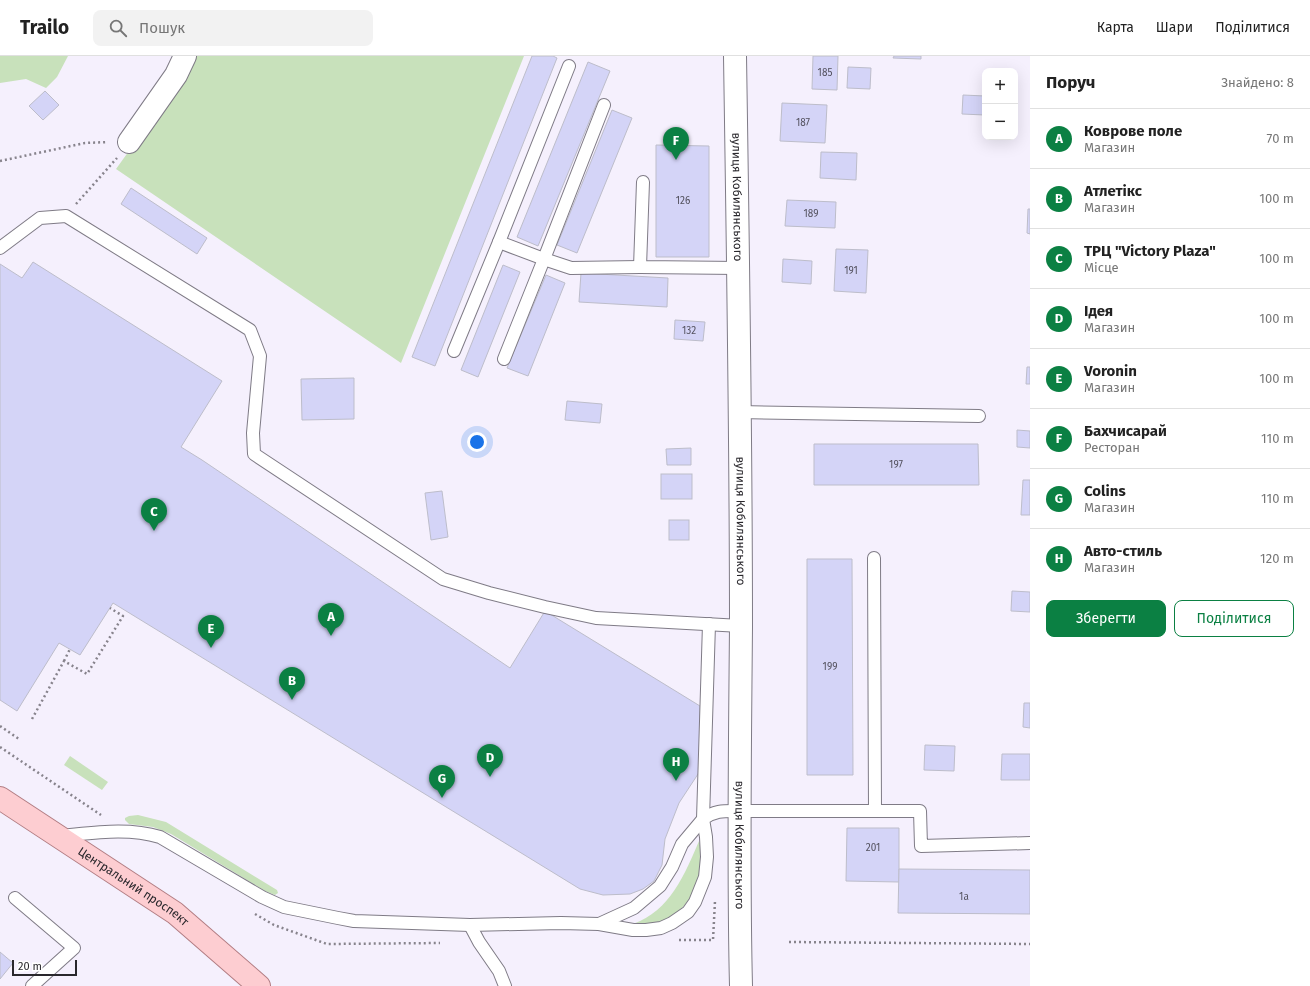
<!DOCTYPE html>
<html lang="uk">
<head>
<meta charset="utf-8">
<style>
	:root { --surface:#fff; --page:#f2f2f2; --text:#222; --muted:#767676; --line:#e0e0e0; --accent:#0b8043 }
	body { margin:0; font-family:"Fira Sans",sans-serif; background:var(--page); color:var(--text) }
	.controls { position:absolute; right:12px; top:12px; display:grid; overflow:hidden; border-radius:8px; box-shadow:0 4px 16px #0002 }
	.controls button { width:36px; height:36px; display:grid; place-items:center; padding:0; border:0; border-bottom:1px solid var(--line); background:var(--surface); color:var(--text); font:20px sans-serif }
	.scale { position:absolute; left:12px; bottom:10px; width:65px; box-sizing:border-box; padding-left:4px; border:2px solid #29272c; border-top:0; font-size:11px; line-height:14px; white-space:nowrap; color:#29272c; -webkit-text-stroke:3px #fff; paint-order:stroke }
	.you { position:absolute; left:477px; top:386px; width:14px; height:14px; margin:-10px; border:3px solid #fff; border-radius:50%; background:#1a73e8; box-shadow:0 0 0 6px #1a73e833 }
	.badge { display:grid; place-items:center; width:26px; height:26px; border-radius:50%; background:var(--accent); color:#fff; font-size:13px; font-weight:700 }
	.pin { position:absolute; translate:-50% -33px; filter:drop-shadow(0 1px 2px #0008) }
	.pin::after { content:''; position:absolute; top:21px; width:14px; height:12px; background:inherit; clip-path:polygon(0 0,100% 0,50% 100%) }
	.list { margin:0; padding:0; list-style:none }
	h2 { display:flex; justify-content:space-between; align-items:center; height:52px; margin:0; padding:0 16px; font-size:17px }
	h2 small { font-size:13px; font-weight:400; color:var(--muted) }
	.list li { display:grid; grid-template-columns:26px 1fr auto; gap:12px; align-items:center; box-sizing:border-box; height:60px; padding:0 16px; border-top:1px solid var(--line) }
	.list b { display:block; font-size:15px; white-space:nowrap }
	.list p { margin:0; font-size:13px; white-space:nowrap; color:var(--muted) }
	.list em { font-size:13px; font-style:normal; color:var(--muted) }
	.actions { display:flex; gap:8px; padding:12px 16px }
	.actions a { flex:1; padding:9px 0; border:1px solid var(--accent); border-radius:8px; text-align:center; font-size:14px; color:var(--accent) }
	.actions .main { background:var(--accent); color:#fff }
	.icon { flex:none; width:22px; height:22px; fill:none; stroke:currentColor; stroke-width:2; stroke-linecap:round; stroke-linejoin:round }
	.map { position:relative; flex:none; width:1030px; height:930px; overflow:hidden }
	header { display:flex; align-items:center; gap:24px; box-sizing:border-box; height:56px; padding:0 20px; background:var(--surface); border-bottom:1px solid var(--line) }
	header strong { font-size:19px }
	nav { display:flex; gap:22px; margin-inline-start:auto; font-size:14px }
	.search { width:280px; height:36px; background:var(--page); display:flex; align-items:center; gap:10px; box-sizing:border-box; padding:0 14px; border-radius:8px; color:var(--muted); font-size:15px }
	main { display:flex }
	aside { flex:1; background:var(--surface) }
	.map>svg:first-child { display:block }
	.green { fill:#c8e1bb }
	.building { fill:#d4d4f7; stroke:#bdbdca }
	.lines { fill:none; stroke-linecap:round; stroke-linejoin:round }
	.lane-casing { stroke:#7f7b86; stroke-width:14 }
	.street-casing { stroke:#7f7b86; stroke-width:24 }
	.secondary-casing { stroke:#7f7b86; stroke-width:24 }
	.primary-casing { stroke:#b27d83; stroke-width:24 }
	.path { stroke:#87838c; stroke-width:2.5; stroke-dasharray:2 3; stroke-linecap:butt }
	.lane { stroke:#fff; stroke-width:12 }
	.street { stroke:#fff; stroke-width:22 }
	.secondary { stroke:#fff; stroke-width:22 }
	.primary { stroke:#fdcdd1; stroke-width:22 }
	.labels { text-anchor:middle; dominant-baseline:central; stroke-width:3; stroke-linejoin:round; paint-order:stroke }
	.number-label { font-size:10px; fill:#54525f }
	.street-label { font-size:12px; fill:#29272c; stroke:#fff }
</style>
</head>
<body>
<header>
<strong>Trailo</strong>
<div class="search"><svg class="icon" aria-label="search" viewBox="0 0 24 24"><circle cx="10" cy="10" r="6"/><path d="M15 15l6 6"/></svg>Пошук</div>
<nav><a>Карта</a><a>Шари</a><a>Поділитися</a></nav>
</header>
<main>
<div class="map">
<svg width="1030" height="930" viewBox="0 0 1030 930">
	<rect width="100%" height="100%" fill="#f5f0fd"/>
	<g class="green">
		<path d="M0 0H68L57 21 46 32 26 23 0 27Z"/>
		<path d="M193 0H524L401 307 116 113 183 20Z"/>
		<path d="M70 700 108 726 102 734 64 709Z"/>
		<path d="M138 759 166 766 277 834 278 837 275 839 265 835 171 778 153 771 129 768 125 764V762L129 760Z"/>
		<path d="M699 785C708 816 691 856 660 867 652 870 641 868 633 868 670 855 685 818 699 785Z"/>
	</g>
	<g class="building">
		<path d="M532 0H553L557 2 435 310 412 301Z"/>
		<path d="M813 0H838L837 34 812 33Z"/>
		<path d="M894 0H921V3L893 2Z"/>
		<path d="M588 6 610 15 538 190 517 181Z"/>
		<path d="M848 11 871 12 870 33 847 32Z"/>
		<path d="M45 35 59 49 43 64 29 50Z"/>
		<path d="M963 39 985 40V59L962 58Z"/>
		<path d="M782 47 827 49 825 87 780 85Z"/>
		<path d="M612 54 632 62 577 197 557 189Z"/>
		<path d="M656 89 709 90V201H656Z"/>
		<path d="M821 96 857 97 856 124 820 122Z"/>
		<path d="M131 132 207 182 197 198 121 148Z"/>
		<path d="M787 144 836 146 835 172 785 170Z"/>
		<path d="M1028 153H1030V178L1027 177Z"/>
		<path d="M836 193 868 194 866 237 834 235Z"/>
		<path d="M783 203 812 205 811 228 782 226Z"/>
		<path d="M33 206 222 325 181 391 202 404 510 612 545 555 700 650V715L679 747 665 783 662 809 654 825 643 833 630 838 603 839 580 833 113 547 80 599 59 587 17 655 0 644V208L22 222Z"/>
		<path d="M503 209 520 216 478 321 461 314Z"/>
		<path d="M581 217 668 222 667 251 579 246Z"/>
		<path d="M546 219 565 227 528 320 507 312Z"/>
		<path d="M675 264 705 266 703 285 674 283Z"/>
		<path d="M1027 311H1030V328H1026Z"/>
		<path d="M354 322V363L302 364 301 323Z"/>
		<path d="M567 345 602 348 600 367 565 364Z"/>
		<path d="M1017 374 1030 375V392L1017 391Z"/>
		<path d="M814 388H978L979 429H814Z"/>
		<path d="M691 392V409H667L666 393Z"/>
		<rect x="661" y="418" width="31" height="25"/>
		<path d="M1023 424H1030V459H1021Z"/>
		<path d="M442 435 448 481 431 484 425 437Z"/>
		<rect x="669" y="464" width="20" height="20"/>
		<path d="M807 503H852L853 719H807Z"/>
		<path d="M1012 535 1030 536V556L1011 555Z"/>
		<path d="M1024 647H1030V672L1023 671Z"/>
		<path d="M925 689 955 690 954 715 924 714Z"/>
		<path d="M1002 698H1030V724H1001Z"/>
		<path d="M847 772H899V826L846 825Z"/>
		<path d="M899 813 1030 814V858L898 857Z"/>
		<path d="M0 896 13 907 0 923Z"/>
	</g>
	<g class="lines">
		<g class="lane-casing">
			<g id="lane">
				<path d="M643 126 640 211 739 212"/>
				<path d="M499 186 544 203 571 212 640 211"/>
				<path d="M0 192 40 162 66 160 250 274 260 300 253 377 254 398 443 523 489 537 545 551 596 562 741 570"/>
				<path d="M454 295 499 186 569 10"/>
				<path d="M504 303 544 203 604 49"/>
				<path d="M739 356 979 360"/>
				<path d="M875 755H920L921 790 1030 787"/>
				<path d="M59 780C93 777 127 771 160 781L262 841 284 851 338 862 354 865 470 869 561 867 599 868 633 874H646L661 872 672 867 688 856 695 846 705 821 707 801 706 781 703 763C715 754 725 755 739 755H875L874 502"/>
				<path d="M15 842 74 892 32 930"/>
				<path d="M599 868 634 852 660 830 672 811 682 788 703 763 709 568"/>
				<path d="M470 869 479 886 499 915 505 930"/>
			</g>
		</g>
		<g class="street-casing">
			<path id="street" d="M129 86 176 19 185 0"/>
		</g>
		<g class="secondary-casing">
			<g id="secondary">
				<path id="s1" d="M735 0C738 190 741 380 741 570 740 690 738 810 741 930"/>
			</g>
		</g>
		<g class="primary-casing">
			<g id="primary">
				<path id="s2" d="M0 742 175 857 259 930"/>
			</g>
		</g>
		<g class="path">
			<path d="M0 105 85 87 108 86"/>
			<path d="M76 148 117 102"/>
			<path d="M64 605 70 593"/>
			<path d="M32 663 64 605 87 618 123 560 110 552"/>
			<path d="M0 670 19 683"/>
			<path d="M0 691 101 759"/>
			<path d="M255 858 274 869 327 888 440 887"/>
			<path d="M679 884H713L715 845"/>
			<path d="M789 886 1030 888"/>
		</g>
		<use href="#lane" class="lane"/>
		<use href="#street" class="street"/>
		<use href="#secondary" class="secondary"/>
		<use href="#primary" class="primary"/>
	</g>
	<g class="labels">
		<g class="number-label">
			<text x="825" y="17">185</text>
			<text x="803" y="67">187</text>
			<text x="683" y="145">126</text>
			<text x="811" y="158">189</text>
			<text x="851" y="215">191</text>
			<text x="689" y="275">132</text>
			<text x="896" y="409">197</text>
			<text x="830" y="611">199</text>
			<text x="873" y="792">201</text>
			<text x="964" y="841">1а</text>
		</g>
		<g class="street-label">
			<text stroke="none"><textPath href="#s1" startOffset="141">вулиця Кобилянського</textPath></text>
			<text stroke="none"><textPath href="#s1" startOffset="465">вулиця Кобилянського</textPath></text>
			<text stroke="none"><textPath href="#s1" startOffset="789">вулиця Кобилянського</textPath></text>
			<text stroke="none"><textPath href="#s2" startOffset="160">Центральний проспект</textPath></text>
		</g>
	</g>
</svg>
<div class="controls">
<button>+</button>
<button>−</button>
</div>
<div class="scale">20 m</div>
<div class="you"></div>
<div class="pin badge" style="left:331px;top:580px">A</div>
<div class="pin badge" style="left:292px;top:644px">B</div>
<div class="pin badge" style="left:154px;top:475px">C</div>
<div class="pin badge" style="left:490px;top:721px">D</div>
<div class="pin badge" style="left:211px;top:592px">E</div>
<div class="pin badge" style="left:676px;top:104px">F</div>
<div class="pin badge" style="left:442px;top:742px">G</div>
<div class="pin badge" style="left:676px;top:725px">H</div>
</div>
<aside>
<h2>Поруч<small>Знайдено: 8</small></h2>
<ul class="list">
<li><span class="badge">A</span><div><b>Коврове поле</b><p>Магазин</p></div><em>70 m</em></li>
<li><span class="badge">B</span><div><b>Атлетікс</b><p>Магазин</p></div><em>100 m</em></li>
<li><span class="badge">C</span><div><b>ТРЦ &quot;Victory Plaza&quot;</b><p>Місце</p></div><em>100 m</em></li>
<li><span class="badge">D</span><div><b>Ідея</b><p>Магазин</p></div><em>100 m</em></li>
<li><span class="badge">E</span><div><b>Voronin</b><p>Магазин</p></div><em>100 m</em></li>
<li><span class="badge">F</span><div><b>Бахчисарай</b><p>Ресторан</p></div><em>110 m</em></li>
<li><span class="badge">G</span><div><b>Colins</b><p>Магазин</p></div><em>110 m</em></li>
<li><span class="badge">H</span><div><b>Авто-стиль</b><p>Магазин</p></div><em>120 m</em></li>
</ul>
<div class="actions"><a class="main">Зберегти</a><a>Поділитися</a></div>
</aside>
</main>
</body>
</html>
